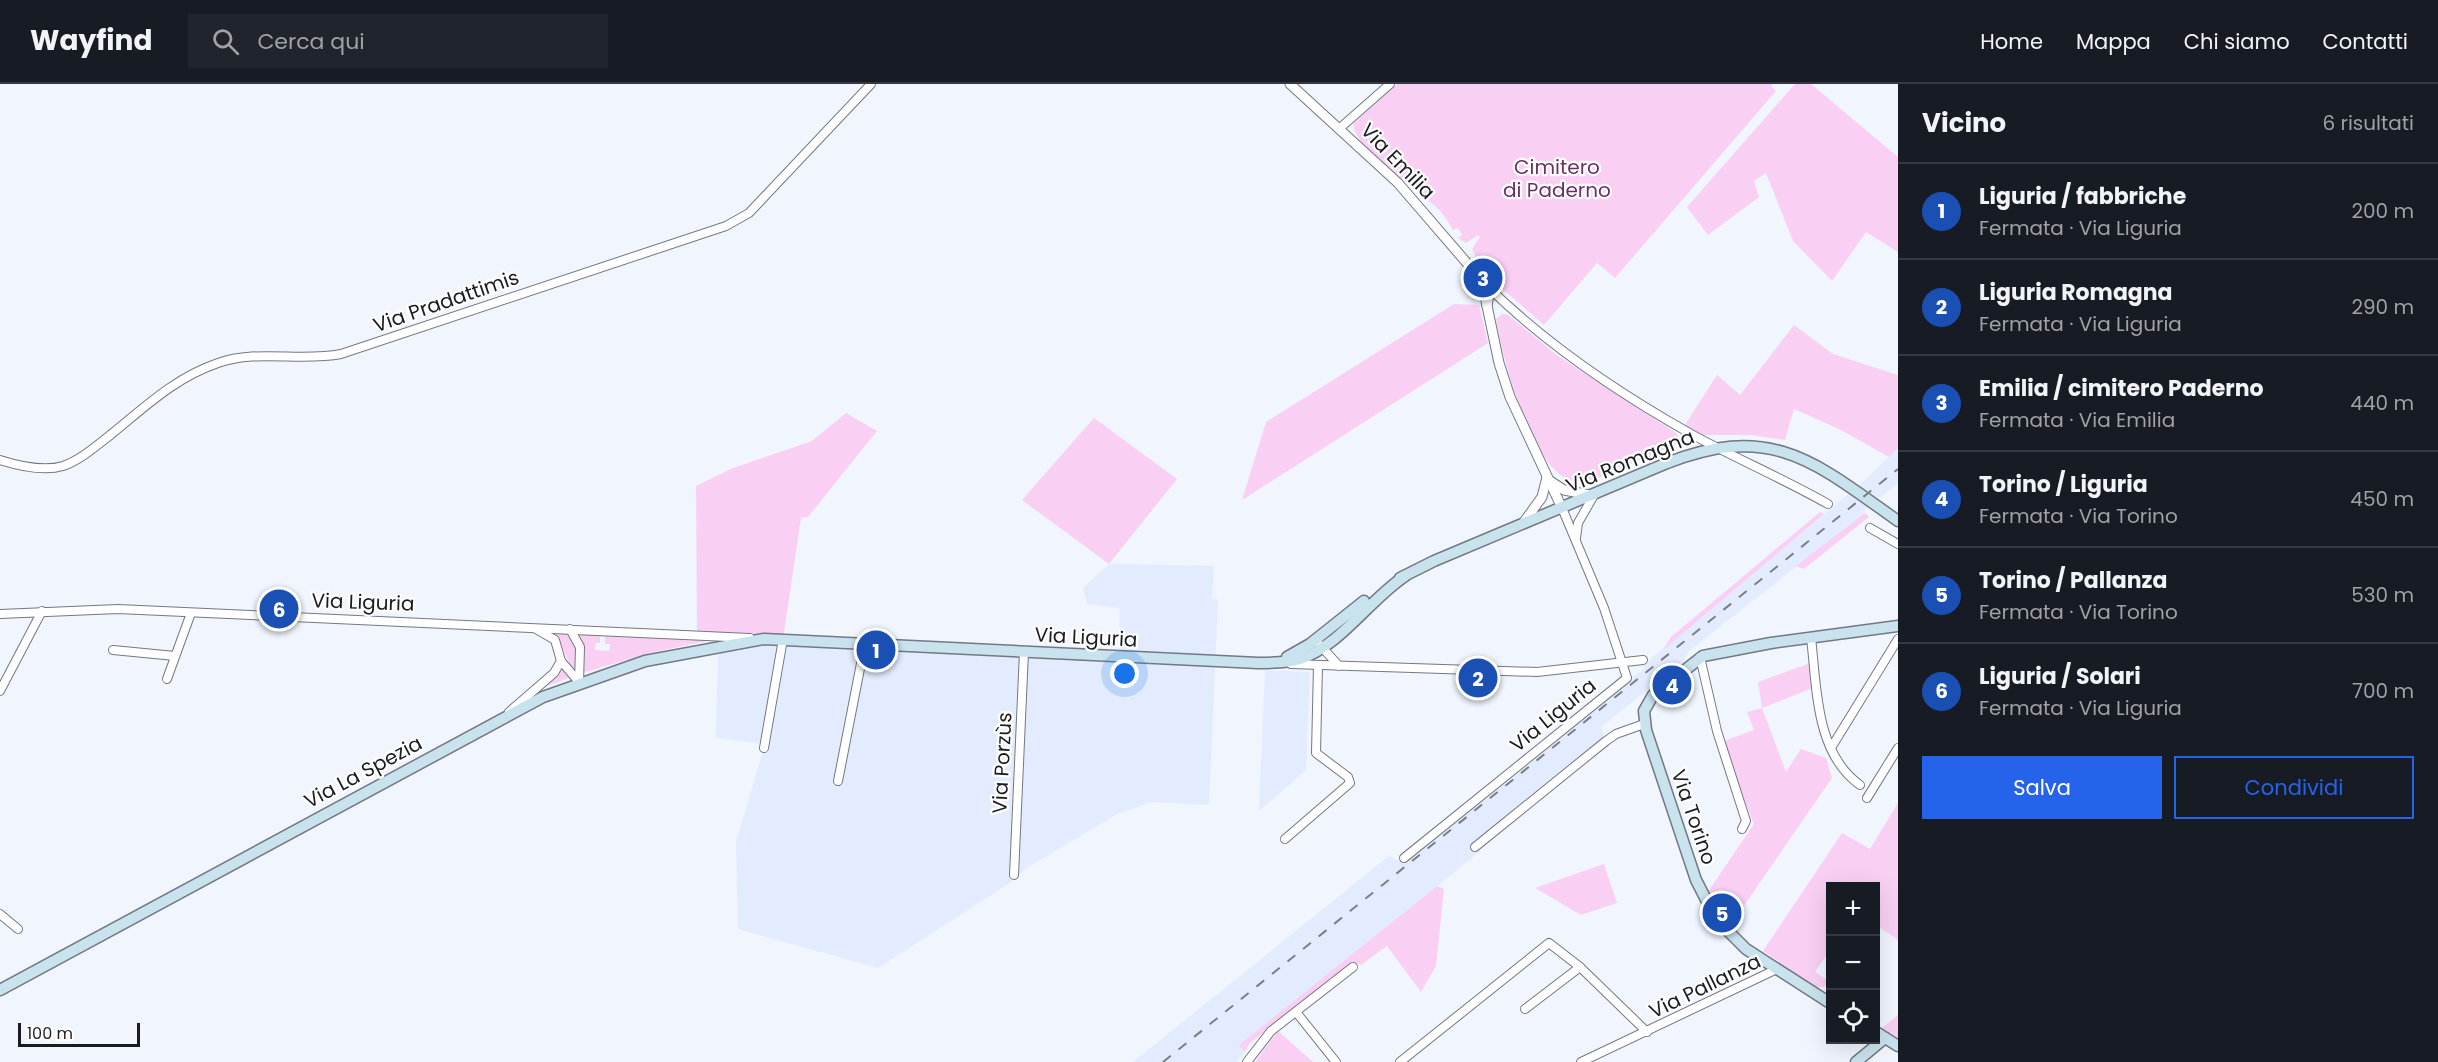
<!DOCTYPE html>
<html lang="it">
<head>
<meta charset="utf-8">
<style>
	:root { --surface:#171b24; --page:#20242c; --text:#f1f3f6; --muted:#9ea1a6; --line:#363941; --accent:#2563eb }
	body { margin:0; font-family:Poppins,sans-serif; background:var(--page); color:var(--text) }
	.controls { position:absolute; right:18px; bottom:18px; display:grid; overflow:hidden; border-radius:0px; box-shadow:0 6px 24px #0002 }
	.controls button { width:54px; height:54px; display:grid; place-items:center; padding:0; border:0; border-bottom:2px solid var(--line); background:var(--surface); color:var(--text); font:30px sans-serif }
	.scale { position:absolute; left:18px; bottom:15px; width:122px; box-sizing:border-box; padding-left:6px; border:3px solid #1a1c20; border-top:0; font-size:16px; line-height:21px; white-space:nowrap; color:#1a1c20; -webkit-text-stroke:4px #fff; paint-order:stroke }
	.you { position:absolute; left:1125px; top:590px; width:21px; height:21px; margin:-15px; border:4px solid #fff; border-radius:50%; background:#1a73e8; box-shadow:0 0 0 9px #1a73e833 }
	.badge { display:grid; place-items:center; width:39px; height:39px; border-radius:50%; background:var(--accent); color:#fff; font-size:20px; font-weight:700 }
	.pin { position:absolute; translate:-50% -50%; border:3px solid #fff; box-shadow:0 2px 6px #0006 }
	.list { margin:0; padding:0; list-style:none }
	h2 { display:flex; justify-content:space-between; align-items:center; height:78px; margin:0; padding:0 24px; font-size:26px }
	h2 small { font-size:20px; font-weight:400; color:var(--muted) }
	.list li { display:grid; grid-template-columns:39px 1fr auto; gap:18px; align-items:center; box-sizing:border-box; height:96px; padding:0 24px; border-top:2px solid var(--line) }
	.list b { display:block; font-size:22px; white-space:nowrap }
	.list p { margin:0; font-size:20px; white-space:nowrap; color:var(--muted) }
	.list em { font-size:20px; font-style:normal; color:var(--muted) }
	.actions { display:flex; gap:12px; padding:18px 24px }
	.actions a { flex:1; padding:14px 0; border:2px solid var(--accent); border-radius:0px; text-align:center; font-size:21px; color:var(--accent) }
	.actions .main { background:var(--accent); color:#fff }
	.icon { flex:none; width:33px; height:33px; fill:none; stroke:currentColor; stroke-width:2; stroke-linecap:round; stroke-linejoin:round }
	.map { position:relative; flex:none; width:1898px; height:978px; overflow:hidden }
	header { display:flex; align-items:center; gap:36px; box-sizing:border-box; height:84px; padding:0 30px; background:var(--surface); border-bottom:2px solid var(--line) }
	header strong { font-size:28px }
	nav { display:flex; gap:33px; margin-inline-start:auto; font-size:21px }
	.search { width:420px; height:54px; background:var(--page); display:flex; align-items:center; gap:15px; box-sizing:border-box; padding:0 21px; border-radius:0px; color:var(--muted); font-size:22px }
	main { display:flex }
	aside { flex:1; background:var(--surface) }
	.map>svg:first-child { display:block }
	.built { fill:#e3ecfe }
	.green { fill:#f9d0f4 }
	.lines { fill:none; stroke-linecap:round; stroke-linejoin:round }
	.minor-casing { stroke:#737882; stroke-width:10 }
	.tertiary-casing { stroke:#737882; stroke-width:11 }
	.secondary-casing { stroke:#737882; stroke-width:13 }
	.minor { stroke:#fff; stroke-width:8 }
	.tertiary { stroke:#fff; stroke-width:9 }
	.secondary { stroke:#c8e2ee; stroke-width:10 }
	.rail { stroke:#7b7f85; stroke-width:2; stroke-dasharray:10 10; stroke-linecap:butt }
	.labels { text-anchor:middle; dominant-baseline:central; stroke-width:4.5; stroke-linejoin:round; paint-order:stroke }
	.street-label { font-size:20px; fill:#1a1c20; stroke:#fff }
	.park-label { font-size:20px; fill:#693265; stroke:#fff }
</style>
</head>
<body>
<header>
<strong>Wayfind</strong>
<div class="search"><svg class="icon" aria-label="search" viewBox="0 0 24 24"><circle cx="10" cy="10" r="6"/><path d="M15 15l6 6"/></svg>Cerca qui</div>
<nav><a>Home</a><a>Mappa</a><a>Chi siamo</a><a>Contatti</a></nav>
</header>
<main>
<div class="map">
<svg width="1898" height="978" viewBox="0 0 1898 978">
	<rect width="100%" height="100%" fill="#f0f5fe"/>
	<g class="built">
		<path d="M1898 364V399L1863 427 1865 429 1690 566 1682 578 1601 643 1605 654 1473 761 1479 768 1240 961 1245 968 1236 978H1133L1389 772 1404 779 1645 584 1643 581 1864 397Z"/>
		<path d="M1109 480 1214 482 1212 515H1218L1209 721 1151 718 1117 730 1025 785 1017 794 878 884 738 845 736 759 765 660 716 654 718 567 778 560 1119 578 1120 524 1087 520 1083 504Z"/>
		<path d="M1265 586 1310 588 1306 686 1259 727Z"/>
	</g>
	<g class="green">
		<path d="M1397 0H1773L1771 2 1776 7 1615 194 1597 179 1544 241 1483 188 1472 165 1480 153 1478 151 1466 159 1458 154 1462 151 1458 144 1453 146C1448 138 1444 130 1437 124 1420 107 1349 61 1354 39Z"/>
		<path d="M1795 0H1811L1898 73V168L1866 148 1832 197 1793 157 1766 89 1754 97 1759 113 1708 151 1687 123Z"/>
		<path d="M1454 220 1479 221 1488 259 1242 416 1266 338Z"/>
		<path d="M1502 230 1508 231 1558 272 1676 349 1680 355 1678 359 1589 398C1536 411 1504 278 1497 240L1496 235Z"/>
		<path d="M1794 241 1833 270 1898 291V364L1889 373 1839 345 1794 325 1785 356 1751 351H1694L1683 344 1717 291 1740 311Z"/>
		<path d="M846 329 877 347 808 433 801 434 783 555 697 548 696 402 733 384 812 357Z"/>
		<path d="M1094 334 1177 395 1109 480 1022 416Z"/>
		<path d="M1820 428 1824 430 1663 566 1671 553Z"/>
		<path d="M1865 429 1869 433 1804 485 1796 482Z"/>
		<path d="M553 548H569L577 568 576 586C563 576 565 560 553 548Z"/>
		<path d="M578 548 600 549V559H596L595 566 609 567 610 560H605V549L716 555 650 569 582 589 584 567Z"/>
		<path d="M1810 579 1813 604 1762 624 1786 688 1801 665 1826 674 1832 694 1730 842 1707 809 1754 740 1733 688 1724 657 1754 646 1747 628 1762 624 1758 598Z"/>
		<path d="M562 582 572 593 541 604Z"/>
		<path d="M1898 719V856L1876 841V802H1830V828L1828 832 1830 834V875L1826 872 1815 888 1830 898 1823 903H1816L1763 867 1842 749 1870 765Z"/>
		<path d="M1604 780 1617 819 1581 831 1535 804Z"/>
		<path d="M1437 802 1444 805 1436 882 1421 908 1387 862 1361 881 1352 878 1249 960 1245 968 1239 961Z"/>
		<path d="M1898 931V954L1882 944Z"/>
		<path d="M1278 947 1313 978H1255Z"/>
	</g>
	<g class="lines">
		<g class="minor-casing">
			<g id="minor">
				<path d="M1340 44 1390 0"/>
				<path d="M1486 201C1547 261 1618 309 1693 351 1737 375 1784 395 1828 420"/>
				<path d="M0 376C19 382 43 388 63 382 80 376 95 363 109 352 144 324 174 294 218 279 257 265 300 278 341 270L726 142 749 129 871 0"/>
				<path d="M1870 444 1898 460"/>
				<path d="M1576 454 1578 439 1594 411"/>
				<path d="M0 530 118 525 750 554"/>
				<path d="M536 545 555 556 561 577 579 598"/>
				<path d="M570 545 580 563 579 598"/>
				<path d="M1811 554C1817 603 1815 669 1860 701"/>
				<path d="M1320 561 1339 582"/>
				<path d="M113 566 175 572"/>
				<path d="M1700 573 1717 647 1746 737 1742 745"/>
				<path d="M1291 580 1537 588 1643 576"/>
				<path d="M167 595 191 529"/>
				<path d="M0 607 42 527"/>
				<path d="M509 628 554 589 561 577"/>
				<path d="M764 664 783 555"/>
				<path d="M1831 664 1898 555"/>
				<path d="M838 697 865 559"/>
				<path d="M1867 714 1898 664"/>
				<path d="M1285 755 1350 699 1348 693 1316 669 1318 581"/>
				<path d="M1475 763 1606 657 1616 650 1644 640"/>
				<path d="M1404 774 1627 594 1604 524 1562 424"/>
				<path d="M1014 791 1024 568"/>
				<path d="M0 830 18 845"/>
				<path d="M1525 925 1580 883 1647 948"/>
				<path d="M1296 928 1336 978"/>
				<path d="M1247 978 1271 947 1353 883"/>
				<path d="M1400 978 1549 859 1580 883"/>
				<path d="M1581 978 1777 885"/>
			</g>
		</g>
		<g class="tertiary-casing">
			<g id="tertiary">
				<path d="M1290 0 1398 99 1485 200 1489 210 1487 222"/>
				<path d="M1486 217 1499 279 1510 313 1562 424"/>
				<path d="M1550 397 1564 406 1590 411"/>
				<path d="M1524 438 1542 413 1547 393"/>
			</g>
		</g>
		<g class="secondary-casing">
			<g id="secondary">
				<path d="M1400 494 1434 477 1667 379C1772 338 1815 378 1898 437"/>
				<path d="M1287 573 1310 560 1364 517"/>
				<path d="M0 906 543 613 645 577 764 555 1258 579C1272 579 1287 579 1300 575 1341 561 1369 516 1405 492"/>
				<path d="M1830 919 1746 865 1716 835 1696 796 1646 646 1644 627 1653 611 1703 572 1771 559 1898 542"/>
				<path d="M1876 948 1898 962"/>
				<path d="M1856 978 1885 954"/>
			</g>
		</g>
		<use href="#minor" class="minor"/>
		<use href="#tertiary" class="tertiary"/>
		<use href="#secondary" class="secondary"/>
		<path class="rail" d="M1163 978 1898 385"/>
	</g>
	<g class="labels">
		<g class="street-label">
			<text transform="translate(1398 77) rotate(46)">Via Emilia</text>
			<text transform="translate(446 217) rotate(-19)">Via Pradattimis</text>
			<text transform="translate(1630 377) rotate(-22)">Via Romagna</text>
			<text transform="translate(363 518) rotate(2)">Via Liguria</text>
			<text transform="translate(1086 553) rotate(3)">Via Liguria</text>
			<text transform="translate(1553 631) rotate(-39)">Via Liguria</text>
			<text transform="translate(1002 679) rotate(-87)">Via Porzùs</text>
			<text transform="translate(363 688) rotate(-28)">Via La Spezia</text>
			<text transform="translate(1694 733) rotate(71)">Via Torino</text>
			<text transform="translate(1705 902) rotate(-26)">Via Pallanza</text>
		</g>
		<g class="park-label">
			<text x="1557" y="83">Cimitero<tspan x="1557" dy="23">di Paderno</tspan></text>
		</g>
	</g>
</svg>
<div class="controls">
<button>+</button>
<button>−</button>
<button><svg class="icon" aria-label="locate" viewBox="0 0 24 24"><circle cx="12" cy="12" r="6"/><path d="M12 2v4M12 18v4M2 12h4M18 12h4"/></svg></button>
</div>
<div class="scale">100 m</div>
<div class="you"></div>
<div class="pin badge" style="left:876px;top:566px;background:#1a4fb4">1</div>
<div class="pin badge" style="left:1478px;top:594px;background:#1a4fb4">2</div>
<div class="pin badge" style="left:1483px;top:194px;background:#1a4fb4">3</div>
<div class="pin badge" style="left:1672px;top:601px;background:#1a4fb4">4</div>
<div class="pin badge" style="left:1722px;top:829px;background:#1a4fb4">5</div>
<div class="pin badge" style="left:279px;top:525px;background:#1a4fb4">6</div>
</div>
<aside>
<h2>Vicino<small>6 risultati</small></h2>
<ul class="list">
<li><span class="badge" style="background:#1a4fb4">1</span><div><b>Liguria / fabbriche</b><p>Fermata · Via Liguria</p></div><em>200 m</em></li>
<li><span class="badge" style="background:#1a4fb4">2</span><div><b>Liguria Romagna</b><p>Fermata · Via Liguria</p></div><em>290 m</em></li>
<li><span class="badge" style="background:#1a4fb4">3</span><div><b>Emilia / cimitero Paderno</b><p>Fermata · Via Emilia</p></div><em>440 m</em></li>
<li><span class="badge" style="background:#1a4fb4">4</span><div><b>Torino / Liguria</b><p>Fermata · Via Torino</p></div><em>450 m</em></li>
<li><span class="badge" style="background:#1a4fb4">5</span><div><b>Torino / Pallanza</b><p>Fermata · Via Torino</p></div><em>530 m</em></li>
<li><span class="badge" style="background:#1a4fb4">6</span><div><b>Liguria / Solari</b><p>Fermata · Via Liguria</p></div><em>700 m</em></li>
</ul>
<div class="actions"><a class="main">Salva</a><a>Condividi</a></div>
</aside>
</main>
</body>
</html>
